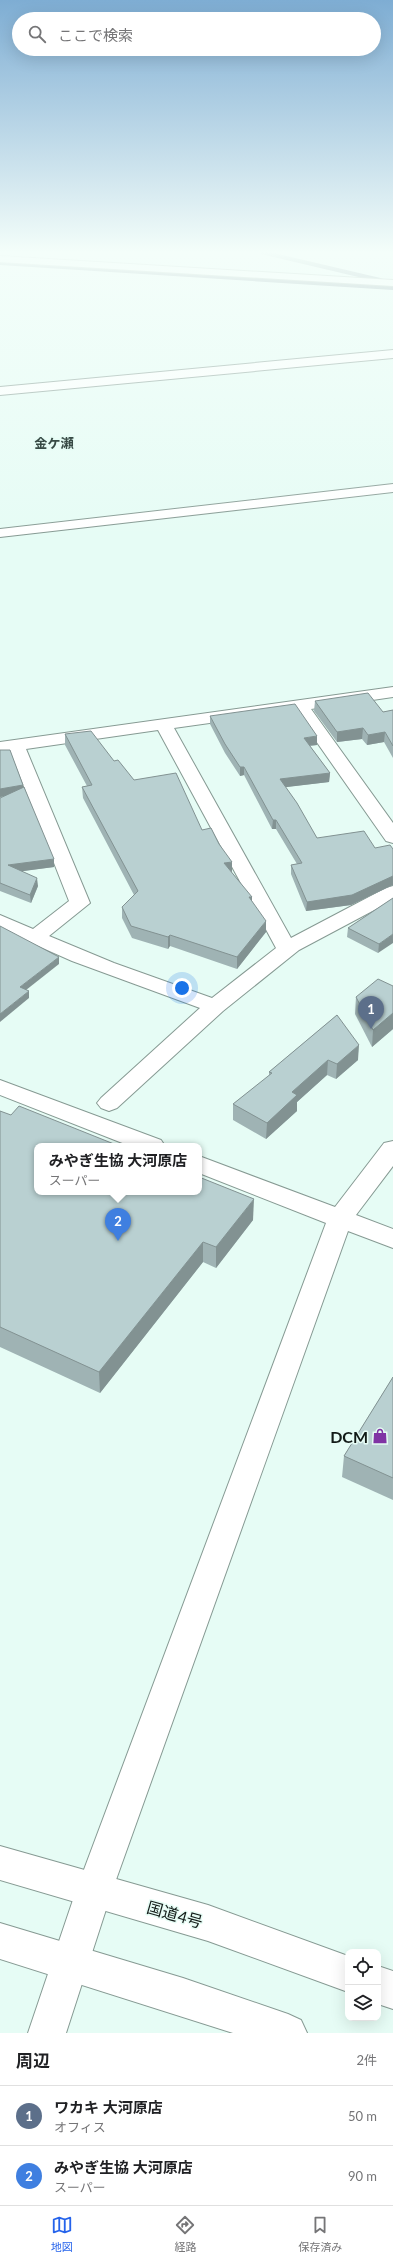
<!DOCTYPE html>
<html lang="ja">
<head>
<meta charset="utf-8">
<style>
	:root { --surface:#fff; --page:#f6f6f6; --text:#202124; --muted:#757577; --line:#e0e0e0; --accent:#2563eb }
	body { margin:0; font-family:Lato,"Noto Sans JP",sans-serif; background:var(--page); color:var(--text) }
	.controls { position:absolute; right:12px; bottom:12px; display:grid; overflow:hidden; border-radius:8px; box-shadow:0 4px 16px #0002 }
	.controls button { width:36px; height:36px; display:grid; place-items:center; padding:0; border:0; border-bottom:1px solid var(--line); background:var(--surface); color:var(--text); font:20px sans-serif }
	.you { position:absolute; left:182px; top:988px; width:14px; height:14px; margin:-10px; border:3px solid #fff; border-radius:50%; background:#1a73e8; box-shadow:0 0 0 6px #1a73e833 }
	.badge { display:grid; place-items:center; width:26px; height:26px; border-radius:50%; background:var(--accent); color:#fff; font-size:13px; font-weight:700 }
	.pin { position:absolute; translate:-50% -33px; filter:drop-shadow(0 1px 2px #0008) }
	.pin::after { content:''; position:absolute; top:21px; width:14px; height:12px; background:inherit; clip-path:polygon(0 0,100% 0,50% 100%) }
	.popup { position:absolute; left:34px; top:1143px; width:168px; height:52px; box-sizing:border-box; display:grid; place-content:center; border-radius:8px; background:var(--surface); filter:drop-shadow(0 1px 3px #0005); font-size:13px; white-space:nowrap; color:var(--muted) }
	.popup b { font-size:15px; color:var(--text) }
	.popup::after { content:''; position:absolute; left:50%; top:100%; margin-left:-8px; border:8px solid transparent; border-top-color:var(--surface) }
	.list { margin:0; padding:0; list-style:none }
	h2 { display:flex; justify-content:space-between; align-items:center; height:52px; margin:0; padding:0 16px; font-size:17px }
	h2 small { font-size:13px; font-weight:400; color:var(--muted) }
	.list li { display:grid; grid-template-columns:26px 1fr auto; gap:12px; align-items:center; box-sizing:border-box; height:60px; padding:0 16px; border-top:1px solid var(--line) }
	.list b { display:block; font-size:15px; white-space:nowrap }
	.list p { margin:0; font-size:13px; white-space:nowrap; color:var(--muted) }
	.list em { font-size:13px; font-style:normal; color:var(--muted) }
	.icon { flex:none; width:22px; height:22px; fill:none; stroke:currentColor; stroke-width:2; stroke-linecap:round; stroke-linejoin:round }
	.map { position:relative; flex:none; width:393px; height:2033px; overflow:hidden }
	.search { position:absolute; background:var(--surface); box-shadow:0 4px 16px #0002; left:12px; right:12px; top:12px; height:44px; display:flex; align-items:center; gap:10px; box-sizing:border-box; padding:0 14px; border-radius:22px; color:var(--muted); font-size:15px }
	.sheet { height:172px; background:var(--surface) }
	nav { display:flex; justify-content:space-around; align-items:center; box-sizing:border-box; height:56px; border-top:1px solid var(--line); background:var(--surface); font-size:11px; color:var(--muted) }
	nav a { display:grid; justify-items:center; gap:2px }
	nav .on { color:var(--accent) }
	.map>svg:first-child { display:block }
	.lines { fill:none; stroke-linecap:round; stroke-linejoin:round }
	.stream { stroke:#5f7a85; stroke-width:4 }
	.minor-casing { stroke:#869a93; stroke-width:2 }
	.highway-casing { stroke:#869a93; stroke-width:2 }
	.minor { fill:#fff; fill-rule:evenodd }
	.highway { fill:#fff; fill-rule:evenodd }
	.wall { fill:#9fb3b4 }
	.shaded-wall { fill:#829292 }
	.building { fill:#b9d0d1; stroke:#829292 }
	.labels { text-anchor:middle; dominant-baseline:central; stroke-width:3; stroke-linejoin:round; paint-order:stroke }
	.far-quarter-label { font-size:13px; font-weight:bold; fill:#384a45; stroke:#e6fcf5 }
	.near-poi-label { font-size:16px; font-weight:bold; fill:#121a17; stroke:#e6fcf5; text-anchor:end }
	.near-street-label { font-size:16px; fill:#121a17; stroke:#e6fcf5 }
</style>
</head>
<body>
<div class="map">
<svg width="393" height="2033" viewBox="0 0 393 2033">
	<rect width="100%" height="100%" fill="#e6fcf5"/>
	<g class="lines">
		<g class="stream">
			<path d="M261 252 380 280"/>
			<path d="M0 263 393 288"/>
		</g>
		<g class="minor-casing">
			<g id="minor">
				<path d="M0 256 393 280V286L0 262Z"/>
				<path d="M393 350V358L0 395V387Z"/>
				<path d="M393 484V492L0 537V529Z"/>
				<path d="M393 687V697L311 709 393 823V843L386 841 295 711 174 728 291 938 386 888 393 886V900L299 950 223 1011 117 1108 109 1111 101 1108 97 1103 101 1098 200 1008 72 961 0 929V915L33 929 69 901 10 751 0 752V742ZM158 730 276 948 212 998 114 963 49 936 90 903 26 749Z"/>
				<path d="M0 1080 161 1140 165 1146H130L0 1095Z"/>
				<path d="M393 1141V1166L356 1215 393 1229V1248L348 1231 112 1891 66 2033H28L76 1891 326 1223 199 1173V1156L335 1207 384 1143Z"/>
			</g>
		</g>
		<g class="highway-casing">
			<g id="highway">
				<path d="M0 1846 208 1905 348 1956V1992L208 1941 0 1880Z"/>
				<path d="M0 1923 183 1978 288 2014 301 2020 307 2033H233L0 1959Z"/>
				<path d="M378 1966 393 1971V2009L378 2004Z"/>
			</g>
		</g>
		<use href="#minor" class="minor"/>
		<use href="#highway" class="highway"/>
	</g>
	<g class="wall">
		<path d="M315 701 383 712 393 710V758L384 742 367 745 362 739 337 742 314 711Z"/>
		<path d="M210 716 317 745 310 746 330 773 329 782 285 787 317 838 375 848 393 849V885L351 905 306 911 291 874V865L297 864 276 829H272L244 775 240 776 225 753 210 724Z"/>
		<path d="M65 734 114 761 134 780 202 830 252 901 266 932 237 969 170 946 168 949 132 938 122 918V907L134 895 83 798 82 787 87 786 65 745Z"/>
		<path d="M0 750 24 788 54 867 22 871 38 886 31 903 0 891V798L4 796 0 797Z"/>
		<path d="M393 898 378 953 347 937 348 928Z"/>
		<path d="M393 986V1029L372 1047 355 1014 356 997Z"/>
		<path d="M337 1015 358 1060 336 1079 327 1075 297 1102V1111L266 1139 233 1120V1104L269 1076V1072Z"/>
		<path d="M0 1111 253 1220 216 1268 203 1262 100 1393 0 1347Z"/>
		<path d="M393 1377V1500L342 1477 344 1456Z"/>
	</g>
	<g class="shaded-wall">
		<path d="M363 728 362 739 337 742V732Z"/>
		<path d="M385 732 384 742 367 745 368 735Z"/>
		<path d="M317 736V745L304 746V738Z"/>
		<path d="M240 767H244V775L240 776Z"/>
		<path d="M330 773 329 782 279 788 280 779Z"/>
		<path d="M23 785 24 793 0 797V789Z"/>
		<path d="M273 820H276V829H272Z"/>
		<path d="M54 859V867L9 873 8 865Z"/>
		<path d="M232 862V873L224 863Z"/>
		<path d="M393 876V885L351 905 306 911 307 902Z"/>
		<path d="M37 878 38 886 31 903 30 895Z"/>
		<path d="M249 897H252V908Z"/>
		<path d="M266 921V932L237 969V957Z"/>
		<path d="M393 934V943L378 953 379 944Z"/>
		<path d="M170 935V946L168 949V937Z"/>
		<path d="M59 957V964L21 994 20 987Z"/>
		<path d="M29 991V998L0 1022V1014Z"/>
		<path d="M393 1013V1029L372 1047 373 1030Z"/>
		<path d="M359 1045 358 1060 336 1079 337 1064Z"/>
		<path d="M328 1060 327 1075 297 1102V1111L266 1139 267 1123 292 1092Z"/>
		<path d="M254 1199 253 1220 216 1268V1247Z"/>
		<path d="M203 1242V1262L100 1393 99 1372Z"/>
	</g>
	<g class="building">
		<path d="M368 693 383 712 393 710V746L385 732 368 735 363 728 337 732 315 701Z"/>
		<path d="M295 704 317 736 304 738 330 773 280 779 297 803 317 838 364 831 375 848 390 845 393 849V876L352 895 307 902 291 865 302 863 276 820H273L244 767H240L225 744 210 716Z"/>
		<path d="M91 731 114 761 118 760 134 780 176 773 202 830 211 828 219 844 232 862 224 863 252 897H249L266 921 237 957 170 935 168 937 131 926 122 907 138 891 82 787 92 785 65 734Z"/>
		<path d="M0 750H10L23 785 0 789Z"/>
		<path d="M24 787 54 859 8 865 37 878 30 895 0 883V798Z"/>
		<path d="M393 898V934L379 944 348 928Z"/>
		<path d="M0 926 59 957 20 987 29 991 0 1014Z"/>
		<path d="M378 979 393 986V1013L373 1030 356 997Z"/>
		<path d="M337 1015 359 1045 337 1064 328 1060 292 1092 297 1095 267 1123 233 1104 272 1073 269 1072Z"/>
		<path d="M19 1106 119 1146H37V1192H199V1177L254 1199 216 1247 203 1242 99 1372 0 1327V1111L11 1115Z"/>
		<path d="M393 1377V1478L344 1456Z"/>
	</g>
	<linearGradient id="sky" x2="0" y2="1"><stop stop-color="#7eadd3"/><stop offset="0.47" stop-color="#f4fefa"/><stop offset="1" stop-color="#f4fefa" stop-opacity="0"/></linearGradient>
	<rect width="393" height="537" fill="url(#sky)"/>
	<defs>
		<g id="shop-bare" transform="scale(1.2)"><path d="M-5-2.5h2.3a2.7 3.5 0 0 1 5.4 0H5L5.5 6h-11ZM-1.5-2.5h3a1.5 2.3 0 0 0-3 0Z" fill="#8033a4" stroke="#e6fcf5" stroke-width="2.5" paint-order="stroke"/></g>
	</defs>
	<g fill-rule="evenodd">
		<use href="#shop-bare" x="380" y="1436"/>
	</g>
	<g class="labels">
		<g class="far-quarter-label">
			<text x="54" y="443">金ケ瀬</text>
		</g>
		<g class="near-poi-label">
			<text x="368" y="1436">DCM</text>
		</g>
		<g class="near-street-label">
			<text transform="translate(175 1914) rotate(16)">国道4号</text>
		</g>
	</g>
</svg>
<div class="controls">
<button><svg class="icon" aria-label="locate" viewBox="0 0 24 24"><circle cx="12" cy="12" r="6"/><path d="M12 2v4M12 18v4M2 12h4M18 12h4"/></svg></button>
<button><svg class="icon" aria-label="layers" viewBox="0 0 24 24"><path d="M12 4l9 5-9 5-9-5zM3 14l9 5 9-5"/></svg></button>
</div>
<div class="you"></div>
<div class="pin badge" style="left:371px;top:1029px;background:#5c6f8a">1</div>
<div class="pin badge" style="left:118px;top:1241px;background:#3f7fe0">2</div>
<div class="popup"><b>みやぎ生協 大河原店</b>スーパー</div>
<div class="search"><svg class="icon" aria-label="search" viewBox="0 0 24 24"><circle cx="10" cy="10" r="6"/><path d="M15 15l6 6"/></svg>ここで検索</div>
</div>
<section class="sheet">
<h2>周辺<small>2件</small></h2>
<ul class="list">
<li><span class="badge" style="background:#5c6f8a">1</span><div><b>ワカキ 大河原店</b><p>オフィス</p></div><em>50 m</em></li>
<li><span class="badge" style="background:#3f7fe0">2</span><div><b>みやぎ生協 大河原店</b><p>スーパー</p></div><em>90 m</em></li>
</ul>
</section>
<nav>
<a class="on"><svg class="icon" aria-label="map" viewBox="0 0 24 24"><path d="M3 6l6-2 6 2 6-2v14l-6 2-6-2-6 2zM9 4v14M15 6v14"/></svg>地図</a>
<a><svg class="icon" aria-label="directions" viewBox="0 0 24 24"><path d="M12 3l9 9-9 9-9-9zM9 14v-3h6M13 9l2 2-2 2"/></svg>経路</a>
<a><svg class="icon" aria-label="saved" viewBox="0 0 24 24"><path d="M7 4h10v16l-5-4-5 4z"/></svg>保存済み</a>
</nav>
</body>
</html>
